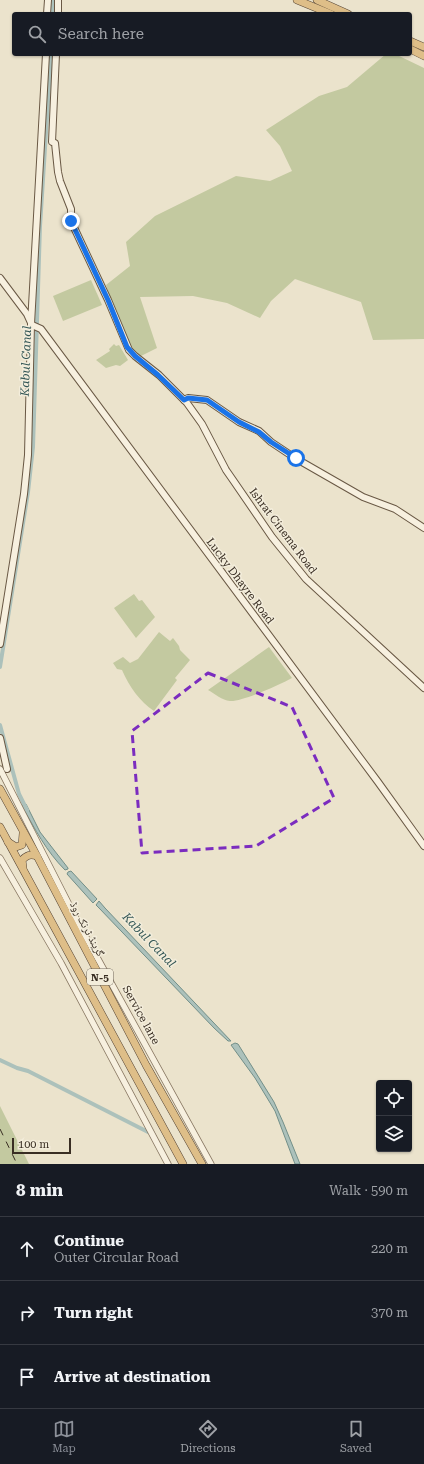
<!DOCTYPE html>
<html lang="en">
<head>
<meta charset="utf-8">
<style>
	:root { --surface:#171b24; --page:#242831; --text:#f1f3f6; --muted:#9ea1a6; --line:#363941; --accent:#8c9099 }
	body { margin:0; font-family:"Roboto Serif","Noto Naskh Arabic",serif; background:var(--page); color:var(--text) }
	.controls { position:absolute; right:12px; bottom:12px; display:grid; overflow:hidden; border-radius:4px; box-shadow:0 1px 3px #0004 }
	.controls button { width:36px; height:36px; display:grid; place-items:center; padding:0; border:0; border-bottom:1px solid var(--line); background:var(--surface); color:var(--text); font:20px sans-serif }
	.scale { position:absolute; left:12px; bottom:10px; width:59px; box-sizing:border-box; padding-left:4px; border:2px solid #392e23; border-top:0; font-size:11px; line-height:14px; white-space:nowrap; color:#392e23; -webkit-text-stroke:3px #f3eddb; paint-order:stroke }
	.stop { position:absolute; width:12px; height:12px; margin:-9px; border:3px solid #1a73e8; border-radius:50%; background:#fff }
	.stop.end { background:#1a73e8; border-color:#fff; box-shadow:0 1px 4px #0008 }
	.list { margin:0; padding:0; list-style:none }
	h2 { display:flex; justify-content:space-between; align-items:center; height:52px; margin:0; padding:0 16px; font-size:17px }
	h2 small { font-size:13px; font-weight:400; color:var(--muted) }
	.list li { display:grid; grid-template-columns:26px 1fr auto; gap:12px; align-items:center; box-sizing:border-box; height:64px; padding:0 16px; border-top:1px solid var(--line) }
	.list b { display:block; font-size:15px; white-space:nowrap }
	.list p { margin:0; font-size:13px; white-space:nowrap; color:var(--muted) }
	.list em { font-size:13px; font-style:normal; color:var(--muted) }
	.icon { flex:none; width:22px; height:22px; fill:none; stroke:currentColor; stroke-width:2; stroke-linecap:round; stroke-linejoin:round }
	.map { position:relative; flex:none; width:424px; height:1164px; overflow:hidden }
	.search { position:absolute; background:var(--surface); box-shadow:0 1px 3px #0004; left:12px; right:12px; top:12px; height:44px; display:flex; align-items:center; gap:10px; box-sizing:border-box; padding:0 14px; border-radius:4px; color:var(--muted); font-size:15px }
	.sheet { height:244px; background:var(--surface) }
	nav { display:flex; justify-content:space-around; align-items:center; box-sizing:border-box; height:56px; border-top:1px solid var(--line); background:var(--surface); font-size:11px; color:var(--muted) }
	nav a { display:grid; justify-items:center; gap:2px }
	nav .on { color:var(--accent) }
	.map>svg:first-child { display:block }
	.green { fill:#c3c9a0 }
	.water { fill:#acc1bb; stroke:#738f88 }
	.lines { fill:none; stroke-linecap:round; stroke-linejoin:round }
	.canal { stroke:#acc1bb; stroke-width:4 }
	.tertiary-casing { stroke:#877661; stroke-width:7 }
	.secondary-casing { stroke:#695844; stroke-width:8 }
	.trunk-casing { stroke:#564535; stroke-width:8 }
	.tertiary { stroke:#f7f0df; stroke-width:5.5 }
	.secondary { stroke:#f7f0df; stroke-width:6 }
	.trunk { stroke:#debe88; stroke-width:7 }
	.rail { stroke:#392e23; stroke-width:1; stroke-dasharray:7 7; stroke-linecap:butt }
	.route { stroke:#1a73e8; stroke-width:5 }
	.marked { fill:none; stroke:#7b2cbf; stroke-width:3; stroke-dasharray:8 5; stroke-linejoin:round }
	.labels { text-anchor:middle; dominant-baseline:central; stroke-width:3; stroke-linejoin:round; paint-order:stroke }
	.shield { fill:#f3eddb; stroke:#71675a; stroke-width:1 }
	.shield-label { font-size:10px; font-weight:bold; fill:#392e23 }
	.street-label { font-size:11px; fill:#392e23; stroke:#f3eddb }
	.water-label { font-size:12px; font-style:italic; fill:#345756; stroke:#f3eddb }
</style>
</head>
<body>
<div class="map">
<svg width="424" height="1164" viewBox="0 0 424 1164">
	<rect width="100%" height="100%" fill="#ebe3cc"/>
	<g class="green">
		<path d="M386 54H395L424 68V339L373 340 361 302 295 279 271 301 260 318 227 303 193 296 140 297 157 348 139 357 124 339 106 285 130 266 126 242 155 216 236 176 270 181 292 171 280 146 266 130 319 96 347 87Z"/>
		<path d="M91 280 102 305 63 321 53 296Z"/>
		<path d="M114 344 116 346 119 345 128 360 120 366 116 365 106 368 96 360 110 351 109 349Z"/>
		<path d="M134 594 139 601 142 600 155 617 136 638 114 608Z"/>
		<path d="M159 632 170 641 173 638 179 646 180 650 190 660 175 678 177 680 154 711C140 702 129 686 122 670L117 669 113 663 123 657 130 663 138 659Z"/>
		<path d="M269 647 292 678C281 684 242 702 230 701 222 700 215 694 208 690Z"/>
		<path d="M0 1106 29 1164H0Z"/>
	</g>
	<g class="water">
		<path d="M26 804 40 832 68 868V869L65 870C46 851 35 829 22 806Z"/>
		<path d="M71 871 97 899 93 903 67 874 68 872Z"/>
		<path d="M99 901 105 908 231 1041H228L214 1028 99 908 96 905Z"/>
		<path d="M235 1043 238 1044 274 1102 283 1122 300 1164H295L275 1111 255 1078 231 1045Z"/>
	</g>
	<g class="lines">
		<g class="canal">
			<path d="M52 14 53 0"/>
			<path d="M0 667 28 492 33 447 40 226 51 54"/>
			<path d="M0 725 19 794 27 810"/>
			<path d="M0 1060 17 1068 28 1071 148 1132"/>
		</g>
		<g class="tertiary-casing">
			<g id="tertiary">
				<path d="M0 769 82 930 211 1164"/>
				<path d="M0 858 61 963 168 1164"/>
			</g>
		</g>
		<g class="secondary-casing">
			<g id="secondary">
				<path d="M47 14 48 0"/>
				<path d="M58 14V0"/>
				<path d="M56 54 52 142 55 143 58 172 60 181 71 209V221L108 300 129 350 135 356 159 375 187 403 202 424 226 470 235 483 272 537 306 579 424 688"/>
				<path d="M0 278 27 314 32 325 41 329 378 782 424 846"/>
				<path d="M184 400 188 398 207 400 239 422 259 431 271 442 295 458 363 497 395 509 424 528"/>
				<path d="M0 644 24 494 28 455 31 324 46 54"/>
				<path d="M0 738 7 769"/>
			</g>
		</g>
		<g class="trunk-casing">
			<g id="trunk">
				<path d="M297 0 331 14"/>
				<path d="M317 0 348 14"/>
				<path d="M410 41 424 47"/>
				<path d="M410 49 424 56"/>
				<path d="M0 789 37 856 146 1065 202 1164"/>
				<path d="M0 827 183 1164"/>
				<path d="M8 842 16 847 22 845 23 833"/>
				<path d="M23 867 22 860C27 855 30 854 37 856"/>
			</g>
		</g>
		<use href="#tertiary" class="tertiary"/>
		<use href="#secondary" class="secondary"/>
		<use href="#trunk" class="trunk"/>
		<path class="rail" d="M0 1129 17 1164"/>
	</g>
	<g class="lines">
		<path class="route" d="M71 221 108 300 127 347 135 356 158 375 184 400 188 398 207 400 239 422 259 432 271 442 296 458"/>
	</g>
	<path class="marked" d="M208 673 292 707 334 798 256 846 142 853 132 731Z"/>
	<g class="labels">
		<rect class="shield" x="87" y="969" width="26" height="16" rx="3"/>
		<g class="shield-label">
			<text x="100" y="977">N-5</text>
		</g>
		<g class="street-label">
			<text transform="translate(283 531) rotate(53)">Ishrat Cinema Road</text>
			<text transform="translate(240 581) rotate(53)">Lucky Dhayre Road</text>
			<text transform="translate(87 929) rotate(62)">گرینڈ ٹرنک روڈ</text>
			<text transform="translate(141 1015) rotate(61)">Service lane</text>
		</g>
		<g class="water-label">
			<text transform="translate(26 361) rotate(-88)">Kabul Canal</text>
			<text transform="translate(149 940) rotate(46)">Kabul Canal</text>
		</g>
	</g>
</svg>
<div class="controls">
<button><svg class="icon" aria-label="locate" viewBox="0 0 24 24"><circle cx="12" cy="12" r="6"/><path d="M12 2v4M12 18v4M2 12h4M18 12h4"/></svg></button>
<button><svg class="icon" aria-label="layers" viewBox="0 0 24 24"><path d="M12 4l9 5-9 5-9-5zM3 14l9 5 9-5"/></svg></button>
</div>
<div class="scale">100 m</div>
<div class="stop" style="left:296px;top:458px"></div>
<div class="stop end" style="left:71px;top:221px"></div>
<div class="search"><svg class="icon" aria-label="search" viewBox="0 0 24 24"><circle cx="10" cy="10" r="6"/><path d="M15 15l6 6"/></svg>Search here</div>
</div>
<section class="sheet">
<h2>8 min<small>Walk · 590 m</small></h2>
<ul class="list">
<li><svg class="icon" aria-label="ahead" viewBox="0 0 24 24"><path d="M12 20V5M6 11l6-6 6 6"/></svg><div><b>Continue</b><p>Outer Circular Road</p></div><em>220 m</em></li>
<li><svg class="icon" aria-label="right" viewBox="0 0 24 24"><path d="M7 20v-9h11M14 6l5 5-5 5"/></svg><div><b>Turn right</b></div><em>370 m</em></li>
<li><svg class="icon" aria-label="arrive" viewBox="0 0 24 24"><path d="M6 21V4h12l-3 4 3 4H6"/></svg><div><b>Arrive at destination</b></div></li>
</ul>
</section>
<nav>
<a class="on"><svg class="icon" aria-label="map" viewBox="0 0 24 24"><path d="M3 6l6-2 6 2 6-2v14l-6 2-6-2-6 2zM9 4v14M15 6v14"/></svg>Map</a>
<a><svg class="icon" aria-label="directions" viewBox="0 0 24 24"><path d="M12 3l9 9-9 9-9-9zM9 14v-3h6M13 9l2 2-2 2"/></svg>Directions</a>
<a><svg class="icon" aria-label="saved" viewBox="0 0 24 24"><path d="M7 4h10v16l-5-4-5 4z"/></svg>Saved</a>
</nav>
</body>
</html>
